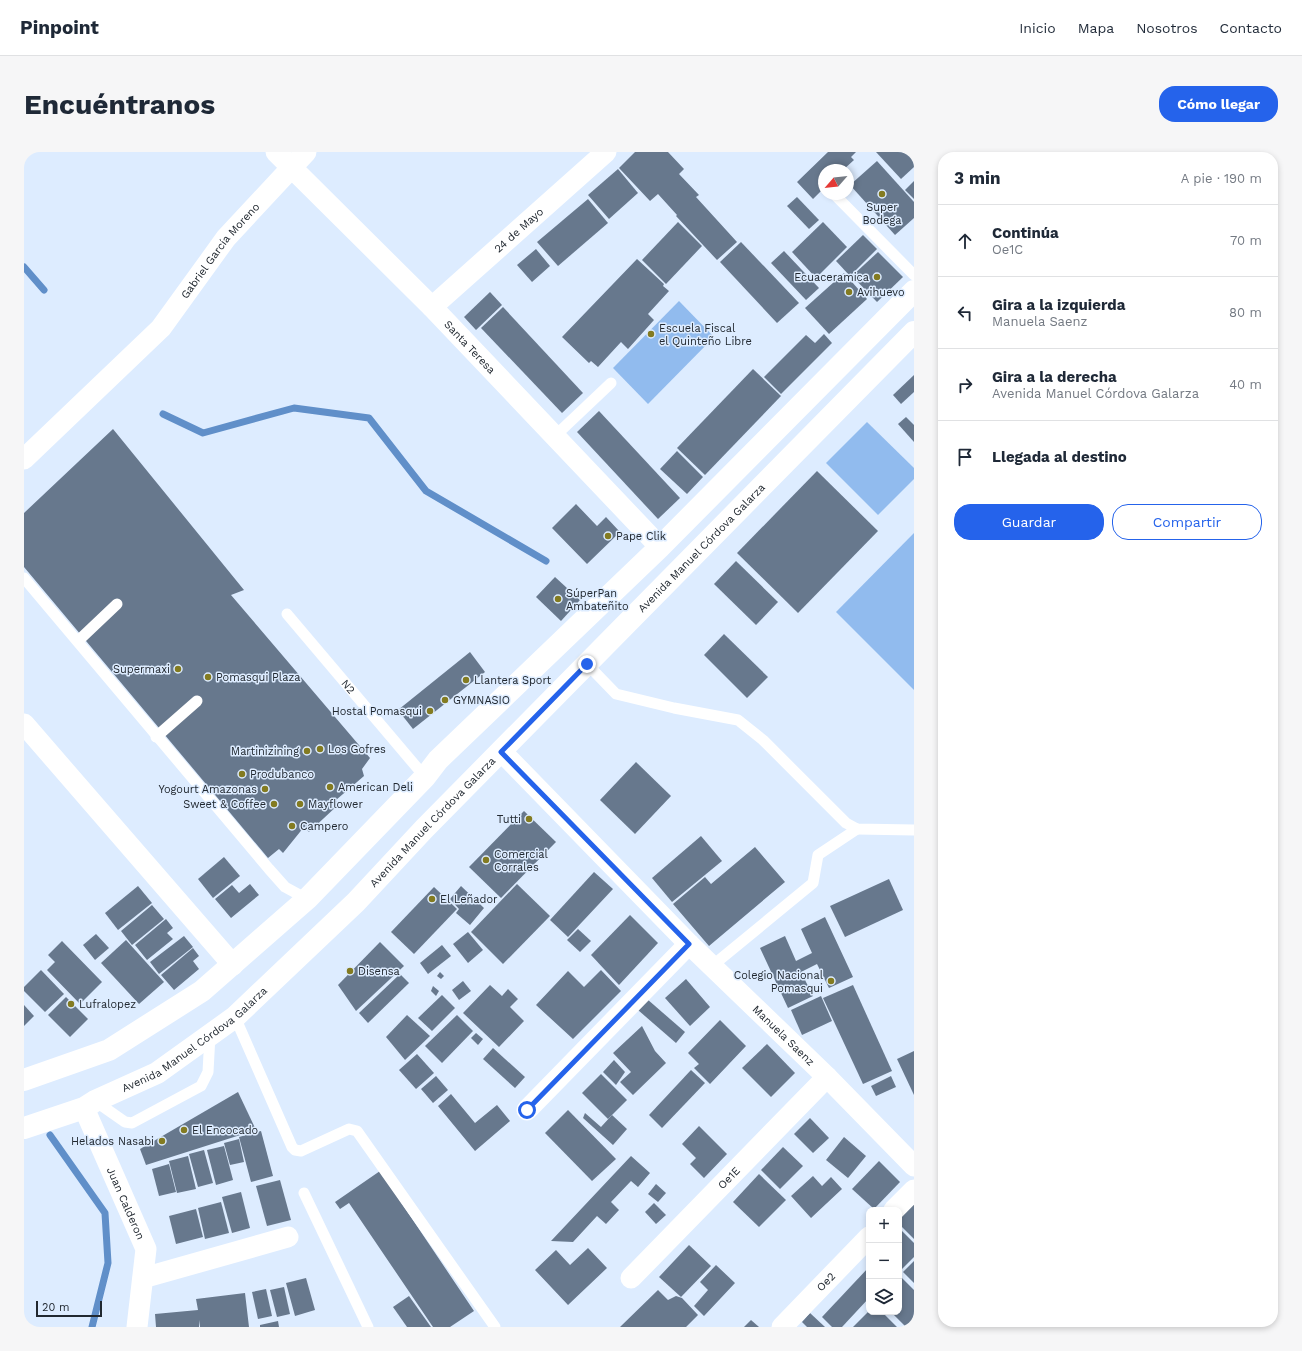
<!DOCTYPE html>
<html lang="es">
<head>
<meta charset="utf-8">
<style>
	:root { --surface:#fff; --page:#f6f6f7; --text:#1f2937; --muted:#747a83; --line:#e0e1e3; --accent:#2563eb }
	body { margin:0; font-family:"Work Sans",sans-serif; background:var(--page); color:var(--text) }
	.controls { position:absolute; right:12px; bottom:12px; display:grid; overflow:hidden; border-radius:8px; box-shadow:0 2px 6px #0003 }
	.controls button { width:36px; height:36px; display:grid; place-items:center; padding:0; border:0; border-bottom:1px solid var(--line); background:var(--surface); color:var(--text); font:20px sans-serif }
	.compass { position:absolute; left:794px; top:12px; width:36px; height:36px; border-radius:50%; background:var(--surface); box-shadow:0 2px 6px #0003; rotate:242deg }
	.scale { position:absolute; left:12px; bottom:10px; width:66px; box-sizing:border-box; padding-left:4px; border:2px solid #212830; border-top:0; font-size:11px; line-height:14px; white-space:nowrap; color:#212830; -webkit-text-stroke:3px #ddecff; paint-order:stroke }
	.stop { position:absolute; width:12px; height:12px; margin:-9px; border:3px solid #2563eb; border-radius:50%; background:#fff }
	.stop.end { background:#2563eb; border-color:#fff; box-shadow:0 1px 4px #0008 }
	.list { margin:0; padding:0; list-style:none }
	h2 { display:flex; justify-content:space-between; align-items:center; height:52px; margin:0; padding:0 16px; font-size:17px }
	h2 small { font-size:13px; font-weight:400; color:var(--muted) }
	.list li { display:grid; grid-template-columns:26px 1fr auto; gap:12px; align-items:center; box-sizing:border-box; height:72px; padding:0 16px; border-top:1px solid var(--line) }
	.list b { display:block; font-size:15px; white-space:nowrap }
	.list p { margin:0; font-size:13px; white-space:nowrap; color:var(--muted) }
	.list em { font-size:13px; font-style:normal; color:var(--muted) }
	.actions { display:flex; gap:8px; padding:12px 16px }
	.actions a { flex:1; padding:9px 0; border:1px solid var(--accent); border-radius:16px; text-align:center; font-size:14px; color:var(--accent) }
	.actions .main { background:var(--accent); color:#fff }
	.icon { flex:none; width:22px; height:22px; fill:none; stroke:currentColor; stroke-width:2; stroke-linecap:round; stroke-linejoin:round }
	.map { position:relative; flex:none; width:890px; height:1175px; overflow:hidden; border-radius:16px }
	header { display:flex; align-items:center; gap:24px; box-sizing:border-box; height:56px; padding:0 20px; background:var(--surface); border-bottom:1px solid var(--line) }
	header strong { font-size:19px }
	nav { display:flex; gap:22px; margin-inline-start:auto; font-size:14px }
	.intro { display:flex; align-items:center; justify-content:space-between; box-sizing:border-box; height:96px; padding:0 24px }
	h1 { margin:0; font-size:28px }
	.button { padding:10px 18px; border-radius:16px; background:var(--accent); color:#fff; font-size:14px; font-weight:700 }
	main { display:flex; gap:24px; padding:0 24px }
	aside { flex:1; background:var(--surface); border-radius:16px; box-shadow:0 2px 6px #0003 }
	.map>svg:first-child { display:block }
	.green { fill:#91bbee }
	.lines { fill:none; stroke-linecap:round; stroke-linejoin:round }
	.stream { stroke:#608fc9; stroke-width:7 }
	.building { fill:#67788d }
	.service { stroke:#fff; stroke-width:11 }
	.minor { stroke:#fff; stroke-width:21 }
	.primary { stroke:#fff; stroke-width:22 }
	.route { stroke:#2563eb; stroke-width:5 }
	.poi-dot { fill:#837b21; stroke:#ddecff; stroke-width:1.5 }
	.labels { text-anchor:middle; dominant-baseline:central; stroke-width:3; stroke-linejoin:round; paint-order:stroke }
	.poi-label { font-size:11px; fill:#212830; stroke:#ddecff; text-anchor:start }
	.street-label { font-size:11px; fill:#212830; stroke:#ddecff }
</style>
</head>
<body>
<header>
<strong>Pinpoint</strong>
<nav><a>Inicio</a><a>Mapa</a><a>Nosotros</a><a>Contacto</a></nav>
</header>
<div class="intro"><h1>Encuéntranos</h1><a class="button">Cómo llegar</a></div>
<main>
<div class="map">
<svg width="890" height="1175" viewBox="0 0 890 1175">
	<rect width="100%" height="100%" fill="#ddecff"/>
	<g class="green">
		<path d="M655 149 690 185 624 252 589 216Z"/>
		<path d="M843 270 890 316V327L854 363 802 311Z"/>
		<path d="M890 381V538L812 460Z"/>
	</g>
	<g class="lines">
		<g class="stream">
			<path d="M0 115 20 138"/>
			<path d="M139 262 179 281 270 256 345 266 402 339 522 409"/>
			<path d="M26 983 81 1061 84 1111 68 1175"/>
		</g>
	</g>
	<g class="building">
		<path d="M611 0H644L660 17 655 22 675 43 672 45 713 90 693 108 652 64 653 63 634 42 626 49 595 16Z"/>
		<path d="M804 0H832L827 5 830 8 819 18H800V36L789 47 773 30Z"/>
		<path d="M852 0H890V15L877 27Z"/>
		<path d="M853 9 890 50V66L871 83 826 33Z"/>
		<path d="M594 17 614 41 585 67 564 43Z"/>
		<path d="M890 29V47L881 38Z"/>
		<path d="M773 45 795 68 785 77 763 54Z"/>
		<path d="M564 47 584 71 534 114 513 90Z"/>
		<path d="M654 70 678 94 642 132 618 108Z"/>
		<path d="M799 70 823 95 792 126 768 100Z"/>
		<path d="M839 83 853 97 826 124 812 109Z"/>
		<path d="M717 90 775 151 753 171 696 110Z"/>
		<path d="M512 97 526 114 508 130 493 113Z"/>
		<path d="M760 99 795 136 782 148 747 111Z"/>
		<path d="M854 100 879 125 853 150 828 124Z"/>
		<path d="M613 107 640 132 639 134 645 139 624 162 630 168 604 197 597 190 574 215 567 209 565 211 538 185Z"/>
		<path d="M820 121 843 147 805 182 781 156Z"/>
		<path d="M466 140 478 153 452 178 440 165Z"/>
		<path d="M479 155 559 241 538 261 457 176Z"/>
		<path d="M800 182 808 191 757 242 740 225 782 183 791 191Z"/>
		<path d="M729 217 757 244 681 323 653 296Z"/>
		<path d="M890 223V240L877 252 869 243Z"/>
		<path d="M575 259 656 346 634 367 553 280Z"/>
		<path d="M882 265 890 273V290L874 272Z"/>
		<path d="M89 277 220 438 207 443 346 606 338 617 340 624 312 648 314 653 285 680 280 675 259 701 255 697 244 706 0 415V361Z"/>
		<path d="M653 299 679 325 663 342 636 317Z"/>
		<path d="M793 319 854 379 774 461 713 401Z"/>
		<path d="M552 352 573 374 582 365 596 380 563 412 528 376Z"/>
		<path d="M712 409 754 450 732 473 690 432Z"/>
		<path d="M531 425 556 448 537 469 512 445Z"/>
		<path d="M700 482 744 525 723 546 680 503Z"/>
		<path d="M446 500 461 520 389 577 374 558Z"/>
		<path d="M612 610 647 644 611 682 576 648Z"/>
		<path d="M500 659 532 690 477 746 445 715Z"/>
		<path d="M677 684 698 709 648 750 628 726Z"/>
		<path d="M731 695 761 730 685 794 649 752 681 725 687 732Z"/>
		<path d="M200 705 216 724 189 746 174 727Z"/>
		<path d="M570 720 589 737 544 785 526 768Z"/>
		<path d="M865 727 879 758 821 785 806 754Z"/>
		<path d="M226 732 235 743 207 766 191 747 208 733 215 741Z"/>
		<path d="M493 732 526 764 479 812 447 780Z"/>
		<path d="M114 734 128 751 94 778 81 761Z"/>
		<path d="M437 734 460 756 446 773 432 761 435 757 426 747Z"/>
		<path d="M410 735 433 757 390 802 367 780Z"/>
		<path d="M128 753 140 767 108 793 97 779Z"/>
		<path d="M606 763 634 791 595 833 567 803Z"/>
		<path d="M801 765 829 825 805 836 793 812 777 820 789 844 764 856 736 796 761 784 772 809 788 801 777 777Z"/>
		<path d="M142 767 149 776 143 781 149 787 123 808 111 793Z"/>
		<path d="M554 777 567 789 556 800 543 788Z"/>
		<path d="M444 780 459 798 444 811 429 792Z"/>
		<path d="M72 782 85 796 71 808 59 793Z"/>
		<path d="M160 784 169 795 135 822 126 810Z"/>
		<path d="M102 788 140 830 115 852 77 811Z"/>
		<path d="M38 789 78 830 56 852 23 818 31 810 24 803Z"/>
		<path d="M356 790 380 814 332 859 314 833Z"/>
		<path d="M418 793 427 804 404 822 396 811Z"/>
		<path d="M169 796 175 804 169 809 175 817 150 838 137 823Z"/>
		<path d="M17 818 40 842 21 860 0 839V835Z"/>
		<path d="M577 818 597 839 549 887 512 853 544 819 560 835Z"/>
		<path d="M416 820 420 824 417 827 413 824Z"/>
		<path d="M376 822 385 831 344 871 335 861Z"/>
		<path d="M662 827 686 855 666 874 641 846Z"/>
		<path d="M439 829 447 839 435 848 428 838Z"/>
		<path d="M466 833 478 844 484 837 494 847 486 855 500 869 475 895 439 861Z"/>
		<path d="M829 833 868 919 839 932 799 846Z"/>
		<path d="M409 834 415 839 412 844 407 839Z"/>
		<path d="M418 843 431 856 408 879 394 866Z"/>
		<path d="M797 844 808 869 778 883 767 858Z"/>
		<path d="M42 845 64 867 46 885 24 863Z"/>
		<path d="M623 847 661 880 652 891 614 858Z"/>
		<path d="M0 853 10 864 0 874Z"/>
		<path d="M383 863 406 884 381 908 362 885Z"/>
		<path d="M433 863 449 879 418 911 401 894Z"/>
		<path d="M696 868 722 894 686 932 670 916 675 912 664 901Z"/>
		<path d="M618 874 631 899 642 911 609 943 596 930 607 920 589 901Z"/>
		<path d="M452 881 459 887 454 893 447 886Z"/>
		<path d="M743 892 771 921 747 945 718 916Z"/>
		<path d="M469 896 501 925 491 936 459 907Z"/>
		<path d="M890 899V943L873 907Z"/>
		<path d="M393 902 410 921 392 937 375 918Z"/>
		<path d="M590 908 601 920 592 933 579 920Z"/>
		<path d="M667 918 681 931 638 976 625 963Z"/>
		<path d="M577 922 603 948 584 967 558 941Z"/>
		<path d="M412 924 424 938 409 951 397 937Z"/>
		<path d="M867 924 872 935 852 944 847 934Z"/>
		<path d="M214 940 232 978 122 1013 116 997Z"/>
		<path d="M427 942 451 971 473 953 486 969 451 999 414 954Z"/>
		<path d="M544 958 592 1007 568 1029 521 981Z"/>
		<path d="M561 961 577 975 588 963 603 977 589 993 559 966Z"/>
		<path d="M786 966 805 986 789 1001 770 982Z"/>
		<path d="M675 974 703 1002 680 1026 666 1012 672 1006 658 992Z"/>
		<path d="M237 979 249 1024 227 1030 215 985Z"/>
		<path d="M820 985 842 1004 824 1026 802 1008Z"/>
		<path d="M215 987 220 1010 206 1013 200 991Z"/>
		<path d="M200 994 209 1028 192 1033 183 998Z"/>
		<path d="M759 995 779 1014 756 1037 737 1018Z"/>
		<path d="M180 998 189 1031 174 1035 165 1002Z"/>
		<path d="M164 1004 172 1037 153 1041 145 1009Z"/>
		<path d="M607 1004 626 1021 614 1035 607 1029 587 1050 595 1058 582 1072 573 1064 549 1090 527 1089Z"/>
		<path d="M855 1009 876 1030 850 1057 828 1037Z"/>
		<path d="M145 1012 152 1040 135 1044 128 1017Z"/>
		<path d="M356 1019 450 1159 426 1175H409L325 1051 316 1057 311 1050Z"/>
		<path d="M735 1022 762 1048 735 1075 709 1050Z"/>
		<path d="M789 1024 798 1034 807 1025 818 1037 787 1066 767 1044Z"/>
		<path d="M256 1028 267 1068 243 1074 232 1034Z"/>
		<path d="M632 1032 642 1041 634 1050 624 1042Z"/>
		<path d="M217 1040 226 1076 208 1081 198 1045Z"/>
		<path d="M890 1047V1087L875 1072V1062Z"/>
		<path d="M197 1050 205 1081 181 1087 174 1056Z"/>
		<path d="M630 1051 642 1063 632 1072 621 1060Z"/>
		<path d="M172 1057 179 1085 152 1092 145 1064Z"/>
		<path d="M875 1076 890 1091V1105L875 1120Z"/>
		<path d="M665 1093 687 1114 657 1145 635 1125Z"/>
		<path d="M564 1096 583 1116 544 1153 511 1118 532 1098 546 1113Z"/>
		<path d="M890 1109V1131L879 1120Z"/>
		<path d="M692 1113 711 1131 680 1164 670 1154 684 1138 676 1130Z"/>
		<path d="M845 1115V1146L818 1175H808L798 1165Z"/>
		<path d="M875 1123 890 1138V1175H882L867 1160H875Z"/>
		<path d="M282 1126 291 1158 271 1164 262 1131Z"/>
		<path d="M260 1135 266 1162 253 1165 246 1138Z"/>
		<path d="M242 1137 248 1164 234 1167 228 1140Z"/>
		<path d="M634 1138 644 1148 652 1144 658 1146 674 1163 662 1175H596Z"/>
		<path d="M221 1141 225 1175H176L175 1168V1175H132L131 1162 174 1158 172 1147Z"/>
		<path d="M385 1144 407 1175H383L369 1155Z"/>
		<path d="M845 1159V1160H858L873 1175H829Z"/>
		<path d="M786 1161 801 1175H783L778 1170Z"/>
		<path d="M727 1168 735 1175H720Z"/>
		<path d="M254 1169 255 1175H236V1173Z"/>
	</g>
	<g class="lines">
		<g class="service">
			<path d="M810 42 890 123"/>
			<path d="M531 284 587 231"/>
			<path d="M0 426 245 717 261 735 283 747"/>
			<path id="s1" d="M263 462 401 625"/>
			<path d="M54 489 93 452"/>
			<path d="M563 512 592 542 650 556 714 568 739 588 822 671 833 677 890 678"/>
			<path d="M132 585 173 549"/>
			<path d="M688 814 789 731 794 703 833 677"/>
			<path d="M211 865 268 995 271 998 277 999 325 977 333 979 471 1175"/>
			<path d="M71 949 101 970 108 971 177 934 184 920 186 883"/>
			<path d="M280 1041 344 1175"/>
		</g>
		<g class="minor">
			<path id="s2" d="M252 0 408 155 636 395"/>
			<path id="s3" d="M408 155 582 0"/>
			<path id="s4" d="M0 307 137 176 202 86 282 0"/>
			<path d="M0 572 209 813"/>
			<path id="s5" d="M477 599 665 792 803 925 890 1014"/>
			<path id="s6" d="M60 956 122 1097 113 1175"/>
			<path d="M503 958 665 792"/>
			<path d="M870 1058 890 1038"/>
			<path d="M119 1126 264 1085"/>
			<path id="s7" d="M607 1126 803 925"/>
			<path id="s8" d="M758 1175 845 1085"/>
		</g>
		<g class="primary">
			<path d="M0 928 85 898 178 839 283 747 401 625 414 608 636 395 890 139"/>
			<path id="s9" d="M0 976 60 956 71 949 133 921 211 865 332 750 400 677 890 180"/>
		</g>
	</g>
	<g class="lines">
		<path class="route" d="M503 958 665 792 477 600 563 512"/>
	</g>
	<g class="poi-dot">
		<circle cx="858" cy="42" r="4"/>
		<circle cx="853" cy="125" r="4"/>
		<circle cx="825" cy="140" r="4"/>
		<circle cx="627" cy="182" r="4"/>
		<circle cx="584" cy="384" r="4"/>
		<circle cx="534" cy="447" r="4"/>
		<circle cx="154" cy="517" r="4"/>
		<circle cx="184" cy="525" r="4"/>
		<circle cx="442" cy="528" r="4"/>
		<circle cx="421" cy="548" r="4"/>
		<circle cx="406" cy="559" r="4"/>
		<circle cx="296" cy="597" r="4"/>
		<circle cx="283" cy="599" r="4"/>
		<circle cx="218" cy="622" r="4"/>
		<circle cx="306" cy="635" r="4"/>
		<circle cx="241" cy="637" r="4"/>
		<circle cx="250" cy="652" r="4"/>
		<circle cx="276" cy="652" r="4"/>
		<circle cx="505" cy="667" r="4"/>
		<circle cx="268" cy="674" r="4"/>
		<circle cx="462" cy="708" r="4"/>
		<circle cx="408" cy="747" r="4"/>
		<circle cx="326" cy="819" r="4"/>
		<circle cx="807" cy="829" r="4"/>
		<circle cx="47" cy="852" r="4"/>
		<circle cx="160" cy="978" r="4"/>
		<circle cx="138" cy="989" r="4"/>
	</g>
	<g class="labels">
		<g class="poi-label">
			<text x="858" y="55" text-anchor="middle">Super<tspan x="858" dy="13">Bodega</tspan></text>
			<text x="845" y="125" text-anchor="end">Ecuaceramica</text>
			<text x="833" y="140">Avihuevo</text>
			<text x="635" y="176">Escuela Fiscal<tspan x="635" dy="13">el Quinteño Libre</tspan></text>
			<text x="592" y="384">Pape Clik</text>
			<text x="542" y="441">SúperPan<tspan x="542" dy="13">Ambateñito</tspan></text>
			<text x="146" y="517" text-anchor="end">Supermaxi</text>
			<text x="192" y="525">Pomasqui Plaza</text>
			<text x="450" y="528">Llantera Sport</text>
			<text x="429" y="548">GYMNASIO</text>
			<text x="398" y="559" text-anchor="end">Hostal Pomasqui</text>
			<text x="304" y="597">Los Gofres</text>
			<text x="275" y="599" text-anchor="end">Martinizining</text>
			<text x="226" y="622">Produbanco</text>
			<text x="314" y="635">American Deli</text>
			<text x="233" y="637" text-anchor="end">Yogourt Amazonas</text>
			<text x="242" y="652" text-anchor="end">Sweet &amp; Coffee</text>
			<text x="284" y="652">Mayflower</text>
			<text x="497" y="667" text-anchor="end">Tutti</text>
			<text x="276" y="674">Campero</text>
			<text x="470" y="702">Comercial<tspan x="470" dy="13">Corrales</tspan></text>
			<text x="416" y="747">El Leñador</text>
			<text x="334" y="819">Disensa</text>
			<text x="799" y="823" text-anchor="end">Colegio Nacional<tspan x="799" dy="13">Pomasqui</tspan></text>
			<text x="55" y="852">Lufralopez</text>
			<text x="168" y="978">El Encocado</text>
			<text x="130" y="989" text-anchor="end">Helados Nasabi</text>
		</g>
		<g class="street-label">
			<text stroke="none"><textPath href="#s3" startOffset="116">24 de Mayo</textPath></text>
			<text stroke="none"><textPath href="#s4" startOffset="287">Gabriel García Moreno</textPath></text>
			<text stroke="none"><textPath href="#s2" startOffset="275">Santa Teresa</textPath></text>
			<text stroke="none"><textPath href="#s9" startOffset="902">Avenida Manuel Córdova Galarza</textPath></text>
			<text stroke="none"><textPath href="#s1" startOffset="95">N2</textPath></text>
			<text stroke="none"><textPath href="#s9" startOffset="518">Avenida Manuel Córdova Galarza</textPath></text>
			<text stroke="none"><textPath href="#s5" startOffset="401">Manuela Saenz</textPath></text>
			<text stroke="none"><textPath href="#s9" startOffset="194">Avenida Manuel Córdova Galarza</textPath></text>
			<text stroke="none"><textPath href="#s7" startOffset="140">Oe1E</textPath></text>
			<text stroke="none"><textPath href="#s6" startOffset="104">Juan Calderon</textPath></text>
			<text stroke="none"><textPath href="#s8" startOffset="63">Oe2</textPath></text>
		</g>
	</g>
</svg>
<div class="controls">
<button>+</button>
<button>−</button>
<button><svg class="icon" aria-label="layers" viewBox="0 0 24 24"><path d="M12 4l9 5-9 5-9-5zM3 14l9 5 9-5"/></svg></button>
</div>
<svg class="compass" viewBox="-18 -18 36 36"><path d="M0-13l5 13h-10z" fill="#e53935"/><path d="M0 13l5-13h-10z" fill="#747a83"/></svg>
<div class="scale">20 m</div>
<div class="stop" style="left:503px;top:958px"></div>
<div class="stop end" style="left:563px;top:512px"></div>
</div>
<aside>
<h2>3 min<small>A pie · 190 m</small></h2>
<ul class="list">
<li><svg class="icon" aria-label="ahead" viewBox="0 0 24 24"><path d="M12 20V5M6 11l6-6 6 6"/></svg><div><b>Continúa</b><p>Oe1C</p></div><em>70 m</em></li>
<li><svg class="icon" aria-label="left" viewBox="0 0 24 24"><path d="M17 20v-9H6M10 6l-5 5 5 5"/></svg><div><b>Gira a la izquierda</b><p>Manuela Saenz</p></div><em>80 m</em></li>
<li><svg class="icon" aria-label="right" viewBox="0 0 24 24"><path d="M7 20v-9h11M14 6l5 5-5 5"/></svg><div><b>Gira a la derecha</b><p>Avenida Manuel Córdova Galarza</p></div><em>40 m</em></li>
<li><svg class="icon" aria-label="arrive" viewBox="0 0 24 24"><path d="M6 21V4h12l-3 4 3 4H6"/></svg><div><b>Llegada al destino</b></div></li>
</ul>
<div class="actions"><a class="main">Guardar</a><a>Compartir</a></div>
</aside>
</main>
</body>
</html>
